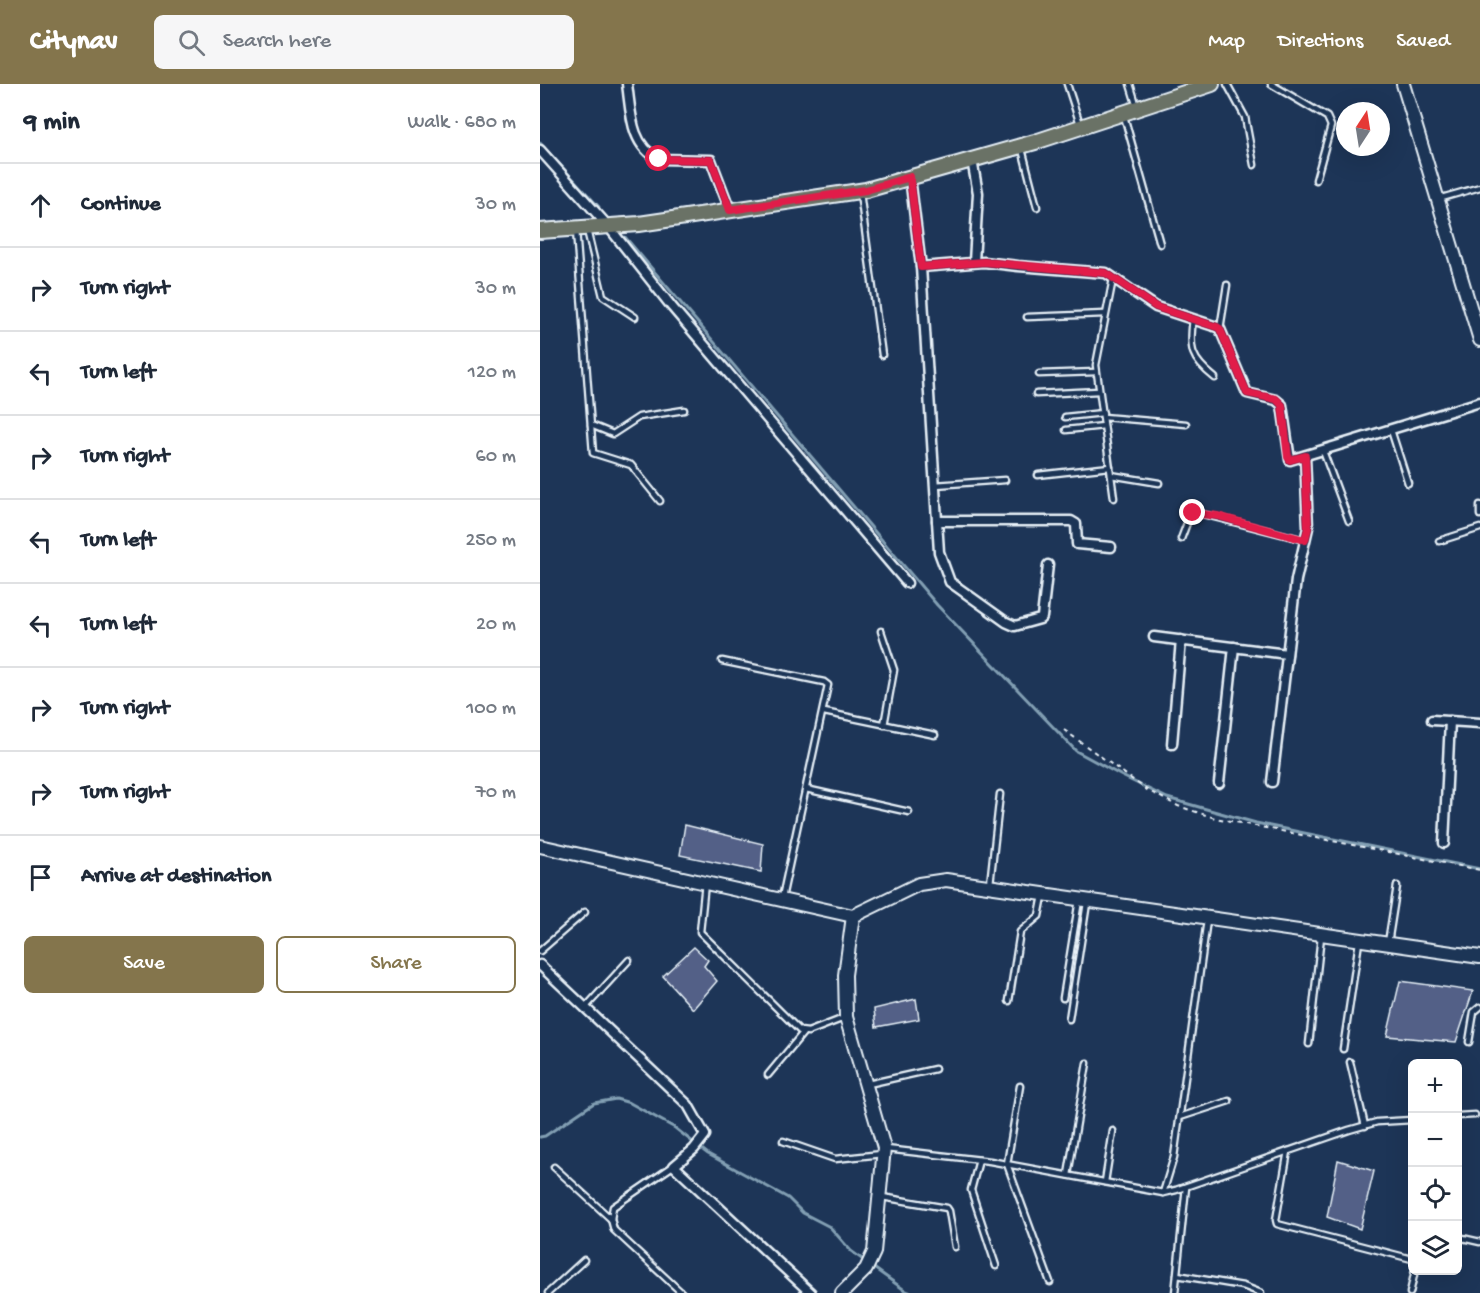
<!DOCTYPE html>
<html lang="en">
<head>
<meta charset="utf-8">
<style>
	:root { --surface:#fff; --page:#f6f6f7; --text:#1f2937; --muted:#747a83; --line:#e0e1e3; --accent:#84754c }
	body { margin:0; font-family:"Gochi Hand",sans-serif; background:var(--page); color:var(--text) }
	.controls { position:absolute; right:18px; bottom:18px; display:grid; overflow:hidden; border-radius:9px; box-shadow:0 6px 24px #0002 }
	.controls button { width:54px; height:54px; display:grid; place-items:center; padding:0; border:0; border-bottom:2px solid var(--line); background:var(--surface); color:var(--text); font:30px sans-serif }
	.compass { position:absolute; left:796px; top:18px; width:54px; height:54px; border-radius:50%; background:var(--surface); box-shadow:0 6px 24px #0002; rotate:12deg }
	.stop { position:absolute; width:18px; height:18px; margin:-14px; border:4px solid #e11d48; border-radius:50%; background:#fff }
	.stop.end { background:#e11d48; border-color:#fff; box-shadow:0 2px 6px #0008 }
	.list { margin:0; padding:0; list-style:none }
	h2 { display:flex; justify-content:space-between; align-items:center; height:78px; margin:0; padding:0 24px; font-size:26px }
	h2 small { font-size:20px; font-weight:400; color:var(--muted) }
	.list li { display:grid; grid-template-columns:39px 1fr auto; gap:18px; align-items:center; box-sizing:border-box; height:84px; padding:0 24px; border-top:2px solid var(--line) }
	.list b { display:block; font-size:22px; white-space:nowrap }
	.list em { font-size:20px; font-style:normal; color:var(--muted) }
	.actions { display:flex; gap:12px; padding:18px 24px }
	.actions a { flex:1; padding:14px 0; border:2px solid var(--accent); border-radius:9px; text-align:center; font-size:21px; color:var(--accent) }
	.actions .main { background:var(--accent); color:#fff }
	.icon { flex:none; width:33px; height:33px; fill:none; stroke:currentColor; stroke-width:2; stroke-linecap:round; stroke-linejoin:round }
	.map { position:relative; flex:none; width:940px; height:1209px; overflow:hidden }
	header { display:flex; align-items:center; gap:36px; box-sizing:border-box; height:84px; padding:0 30px; background:var(--accent); color:#fff }
	header strong { font-size:28px }
	nav { display:flex; gap:33px; margin-inline-start:auto; font-size:21px }
	.search { width:420px; height:54px; background:var(--page); display:flex; align-items:center; gap:15px; box-sizing:border-box; padding:0 21px; border-radius:9px; color:var(--muted); font-size:22px }
	main { display:flex }
	aside { flex:1; background:var(--surface) }
	.map>svg:first-child { display:block }
	.lines { fill:none; stroke-linecap:round; stroke-linejoin:round }
	.stream { stroke:#829fb3; stroke-width:3 }
	.building { fill:#526087; stroke:#e8f1f8; stroke-width:1.5 }
	.lane-casing { stroke:#e8f1f8; stroke-width:9 }
	.street-casing { stroke:#e8f1f8; stroke-width:13 }
	.secondary-casing { stroke:#e8f1f8; stroke-width:16 }
	.primary-casing { stroke:#e8f1f8; stroke-width:18 }
	.path { stroke:#e8f1f8; stroke-width:2; stroke-dasharray:4.5 4.5; stroke-linecap:butt }
	.lane { stroke:#1d3557; stroke-width:4.5 }
	.street { stroke:#1d3557; stroke-width:8 }
	.secondary { stroke:#1d3557; stroke-width:12 }
	.primary { stroke:#6a7266; stroke-width:14 }
	.route { stroke:#e11d48; stroke-width:8 }
</style>
</head>
<body>
<header>
<strong>Citynav</strong>
<div class="search"><svg class="icon" aria-label="search" viewBox="0 0 24 24"><circle cx="10" cy="10" r="6"/><path d="M15 15l6 6"/></svg>Search here</div>
<nav><a>Map</a><a>Directions</a><a>Saved</a></nav>
</header>
<main>
<aside>
<h2>9 min<small>Walk · 680 m</small></h2>
<ul class="list">
<li><svg class="icon" aria-label="ahead" viewBox="0 0 24 24"><path d="M12 20V5M6 11l6-6 6 6"/></svg><div><b>Continue</b></div><em>30 m</em></li>
<li><svg class="icon" aria-label="right" viewBox="0 0 24 24"><path d="M7 20v-9h11M14 6l5 5-5 5"/></svg><div><b>Turn right</b></div><em>30 m</em></li>
<li><svg class="icon" aria-label="left" viewBox="0 0 24 24"><path d="M17 20v-9H6M10 6l-5 5 5 5"/></svg><div><b>Turn left</b></div><em>120 m</em></li>
<li><svg class="icon" aria-label="right" viewBox="0 0 24 24"><path d="M7 20v-9h11M14 6l5 5-5 5"/></svg><div><b>Turn right</b></div><em>60 m</em></li>
<li><svg class="icon" aria-label="left" viewBox="0 0 24 24"><path d="M17 20v-9H6M10 6l-5 5 5 5"/></svg><div><b>Turn left</b></div><em>250 m</em></li>
<li><svg class="icon" aria-label="left" viewBox="0 0 24 24"><path d="M17 20v-9H6M10 6l-5 5 5 5"/></svg><div><b>Turn left</b></div><em>20 m</em></li>
<li><svg class="icon" aria-label="right" viewBox="0 0 24 24"><path d="M7 20v-9h11M14 6l5 5-5 5"/></svg><div><b>Turn right</b></div><em>100 m</em></li>
<li><svg class="icon" aria-label="right" viewBox="0 0 24 24"><path d="M7 20v-9h11M14 6l5 5-5 5"/></svg><div><b>Turn right</b></div><em>70 m</em></li>
<li><svg class="icon" aria-label="arrive" viewBox="0 0 24 24"><path d="M6 21V4h12l-3 4 3 4H6"/></svg><div><b>Arrive at destination</b></div></li>
</ul>
<div class="actions"><a class="main">Save</a><a>Share</a></div>
</aside>
<div class="map">
<svg width="940" height="1209" viewBox="0 0 940 1209">
	<rect width="100%" height="100%" fill="#1d3557"/>
	<filter id="ink" filterUnits="userSpaceOnUse"><feTurbulence type="fractalNoise" baseFrequency=".0167" numOctaves="2"/><feDisplacementMap in="SourceGraphic" scale="12" xChannelSelector="R" yChannelSelector="G"/><feConvolveMatrix kernelMatrix="1 2 1 2 8 2 1 2 1" color-interpolation-filters="sRGB"/></filter>
	<g filter="url(#ink)">
		<g class="lines">
			<g class="stream">
				<path d="M0 59 59 123"/>
				<path d="M85 153 397 521 536 667 582 692 627 714 716 739 940 785"/>
				<path d="M0 1053 5 1052 54 1019 76 1015 90 1019 135 1044 168 1070 248 1114 263 1129 290 1143 311 1167 326 1178"/>
				<path d="M331 1182 366 1207 371 1209"/>
			</g>
		</g>
		<g class="building">
			<path d="M145 741 223 760 221 788 140 771Z"/>
			<path d="M154 863 168 876 164 882 177 897 153 925 123 892Z"/>
			<path d="M860 897 933 907 916 958 847 952Z"/>
			<path d="M376 915 379 935 336 943 334 925Z"/>
			<path d="M798 1076 834 1087 820 1145 787 1133Z"/>
		</g>
		<g class="lines">
			<g class="lane-casing">
				<g id="lane">
					<path d="M527 0 540 40"/>
					<path d="M590 0 597 23"/>
					<path d="M687 0 705 33 714 81"/>
					<path d="M731 0 787 33 791 42 776 96"/>
					<path d="M584 32 620 160"/>
					<path d="M482 65 497 123"/>
					<path d="M320 109 342 271"/>
					<path d="M898 115 940 103"/>
					<path d="M36 146 53 369 91 381 120 417"/>
					<path d="M47 146 63 212 95 233"/>
					<path d="M573 195 556 281 574 414"/>
					<path d="M487 233 565 230"/>
					<path d="M653 235C649 266 651 275 675 294"/>
					<path d="M680 245 687 201"/>
					<path d="M499 290 556 288"/>
					<path d="M496 310 559 307"/>
					<path d="M525 333 563 329"/>
					<path d="M563 333 646 340"/>
					<path d="M51 341 73 350 99 333 144 326"/>
					<path d="M526 346 564 342"/>
					<path d="M851 346 868 399"/>
					<path d="M783 367 809 437"/>
					<path d="M498 391 570 383"/>
					<path d="M571 391 619 399"/>
					<path d="M395 401 465 396"/>
					<path d="M940 421V431"/>
					<path d="M641 455 650 431 658 429 765 456"/>
					<path d="M899 457 940 444"/>
					<path d="M341 547 354 586 344 641"/>
					<path d="M182 577 284 598 288 601 242 814"/>
					<path d="M284 628 395 651"/>
					<path d="M266 705 369 728"/>
					<path d="M165 799 160 848 260 947 268 948 304 934"/>
					<path d="M450 800 460 710"/>
					<path d="M848 859 857 802"/>
					<path d="M0 867 45 828"/>
					<path d="M523 914 539 816"/>
					<path d="M469 917 480 848 499 832 503 812"/>
					<path d="M45 924 89 876"/>
					<path d="M529 935 547 819"/>
					<path d="M929 958 934 928 940 923"/>
					<path d="M769 960 781 852"/>
					<path d="M803 965 819 858"/>
					<path d="M810 978 825 1042"/>
					<path d="M228 991 263 949"/>
					<path d="M328 1000 395 985"/>
					<path d="M480 1002 467 1080 510 1198"/>
					<path d="M918 1032 935 1031"/>
					<path d="M640 1033 689 1017"/>
					<path d="M243 1057 295 1075 342 1070"/>
					<path d="M346 1065 450 1077 623 1109 636 1106 809 1046 837 1038 872 1036"/>
					<path d="M748 1067 736 1136 737 1140 872 1175"/>
					<path d="M439 1076 431 1106 456 1182"/>
					<path d="M133 1082 73 1123 71 1135 74 1146 142 1209"/>
					<path d="M14 1083 71 1135"/>
					<path d="M528 1091 547 979"/>
					<path d="M565 1098 573 1047"/>
					<path d="M623 1109 634 1073 667 836"/>
					<path d="M342 1113 407 1124 409 1127 415 1163"/>
					<path d="M918 1153 940 1158"/>
					<path d="M637 1191 703 1202 721 1209"/>
					<path d="M8 1209 44 1176"/>
					<path d="M635 1209 646 1103"/>
					<path d="M870 1209 875 1186"/>
				</g>
			</g>
			<g class="street-casing">
				<g id="street">
					<path d="M87 0C91 27 90 62 119 75L171 76 190 126"/>
					<path d="M0 66 68 142 132 223 367 499"/>
					<path d="M432 76 438 109 434 178"/>
					<path d="M370 93 381 183 399 468 410 498 466 538 475 542 500 535 502 533 508 481"/>
					<path d="M381 183 444 178 478 182 566 189 616 223 677 243 680 245 707 309 736 316 742 321 750 376 940 318"/>
					<path d="M397 437H531L536 440 537 460 571 463"/>
					<path d="M614 553 747 570"/>
					<path d="M892 636 940 639"/>
					<path d="M632 660 641 556"/>
					<path d="M732 698 756 496 768 444 765 372"/>
					<path d="M679 699 694 563"/>
					<path d="M904 759 910 637"/>
					<path d="M0 881 148 1021 165 1051 154 1065 134 1082 271 1209"/>
				</g>
			</g>
			<g class="secondary-casing">
				<g id="secondary">
					<path d="M863 0 940 256"/>
					<path d="M0 762 313 832 379 800 406 796 940 873"/>
					<path d="M302 1209 326 1185 334 1168 344 1064 306 933 305 891 313 832"/>
				</g>
			</g>
			<g class="primary-casing">
				<path id="primary" d="M0 147 99 140 326 106 495 58 672 0"/>
			</g>
			<path class="path" d="M524 646 607 706 638 722 675 734 940 786"/>
			<use href="#lane" class="lane"/>
			<use href="#street" class="street"/>
			<use href="#secondary" class="secondary"/>
			<use href="#primary" class="primary"/>
		</g>
	</g>
	<g class="lines" filter="url(#ink)">
		<path class="route" d="M119 75 171 76 190 126 326 106 370 93 381 183 444 178 566 189 616 223 677 243 680 245 707 309 736 315 742 321 748 373 750 376 765 372 768 444 765 456 678 432 653 429"/>
	</g>
</svg>
<div class="controls">
<button>+</button>
<button>−</button>
<button><svg class="icon" aria-label="locate" viewBox="0 0 24 24"><circle cx="12" cy="12" r="6"/><path d="M12 2v4M12 18v4M2 12h4M18 12h4"/></svg></button>
<button><svg class="icon" aria-label="layers" viewBox="0 0 24 24"><path d="M12 4l9 5-9 5-9-5zM3 14l9 5 9-5"/></svg></button>
</div>
<svg class="compass" viewBox="-18 -18 36 36"><path d="M0-13l5 13h-10z" fill="#e53935"/><path d="M0 13l5-13h-10z" fill="#747a83"/></svg>
<div class="stop" style="left:119px;top:75px"></div>
<div class="stop end" style="left:653px;top:429px"></div>
</div>
</main>
</body>
</html>
